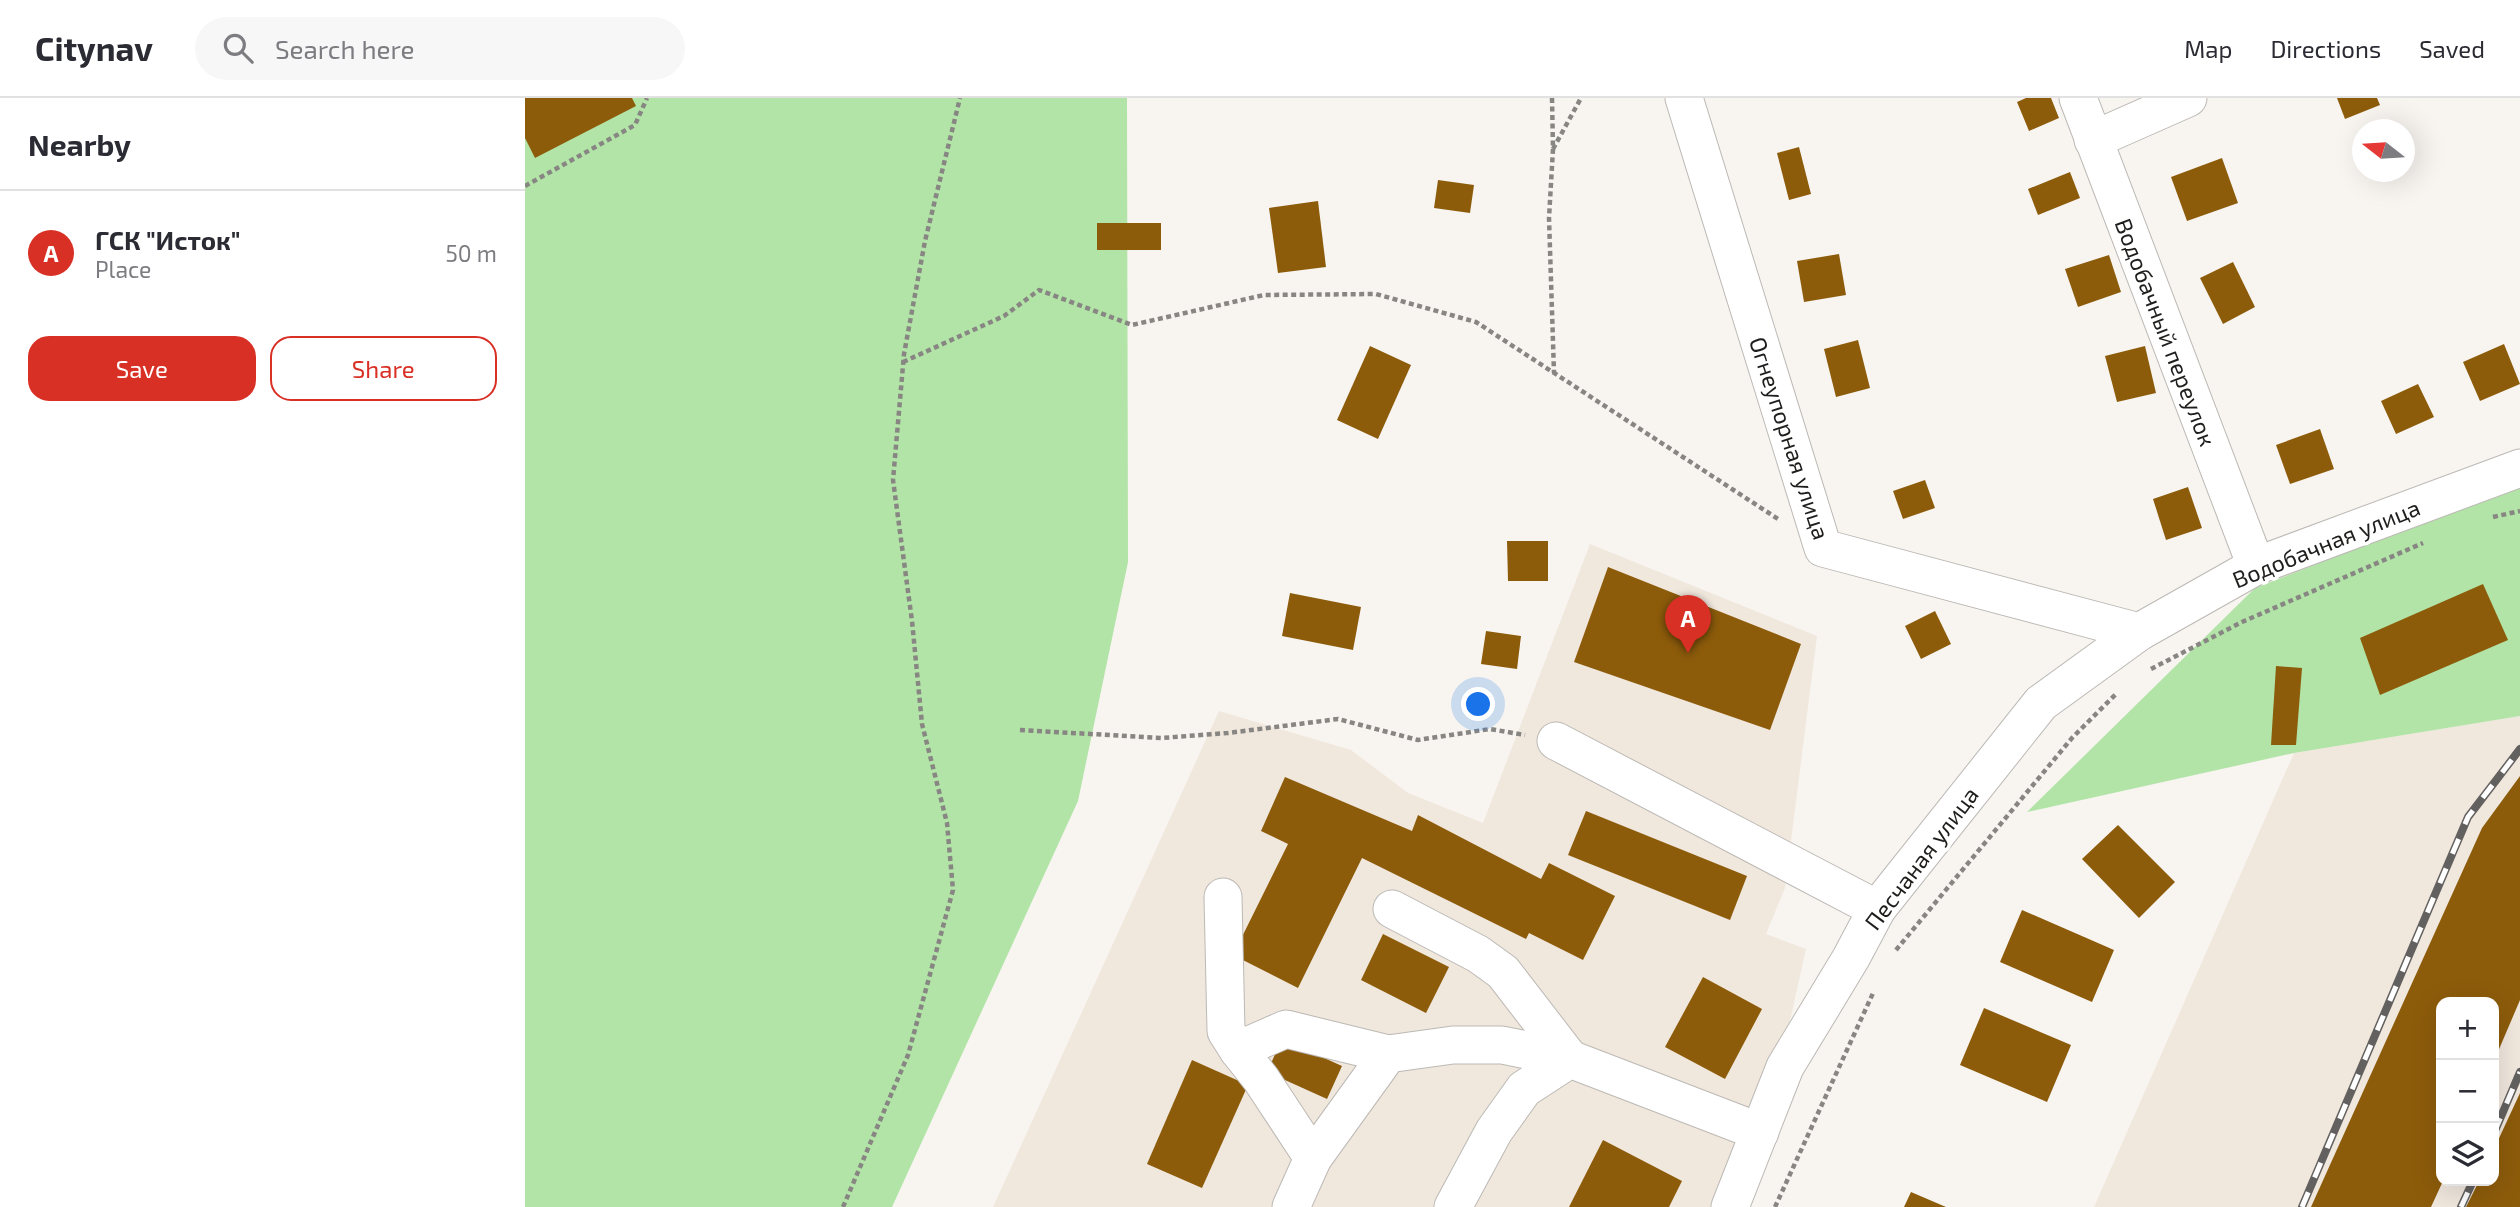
<!DOCTYPE html>
<html lang="en">
<head>
<meta charset="utf-8">
<style>
	:root { --surface:#fff; --page:#f7f7f7; --text:#2b2b33; --muted:#7c7c81; --line:#e1e1e2; --accent:#d93025 }
	body { margin:0; font-family:"Exo 2",sans-serif; background:var(--page); color:var(--text) }
	.controls { position:absolute; right:21px; bottom:21px; display:grid; overflow:hidden; border-radius:14px; box-shadow:0 7px 28px #0002 }
	.controls button { width:63px; height:63px; display:grid; place-items:center; padding:0; border:0; border-bottom:2px solid var(--line); background:var(--surface); color:var(--text); font:35px sans-serif }
	.compass { position:absolute; left:1827px; top:21px; width:63px; height:63px; border-radius:50%; background:var(--surface); box-shadow:0 7px 28px #0002; rotate:287deg }
	.you { position:absolute; left:954px; top:607px; width:24px; height:24px; margin:-18px; border:5px solid #fff; border-radius:50%; background:#1a73e8; box-shadow:0 0 0 10px #1a73e833 }
	.badge { display:grid; place-items:center; width:46px; height:46px; border-radius:50%; background:var(--accent); color:#fff; font-size:23px; font-weight:700 }
	.pin { position:absolute; translate:-50% -58px; filter:drop-shadow(0 2px 4px #0008) }
	.pin::after { content:''; position:absolute; top:37px; width:24px; height:21px; background:inherit; clip-path:polygon(0 0,100% 0,50% 100%) }
	.list { margin:0; padding:0; list-style:none }
	h2 { display:flex; justify-content:space-between; align-items:center; height:91px; margin:0; padding:0 28px; font-size:30px }
	h2 small { font-size:23px; font-weight:400; color:var(--muted) }
	.list li { display:grid; grid-template-columns:46px 1fr auto; gap:21px; align-items:center; box-sizing:border-box; height:126px; padding:0 28px; border-top:2px solid var(--line) }
	.list b { display:block; font-size:26px; white-space:nowrap }
	.list p { margin:0; font-size:23px; white-space:nowrap; color:var(--muted) }
	.list em { font-size:23px; font-style:normal; color:var(--muted) }
	.actions { display:flex; gap:14px; padding:21px 28px }
	.actions a { flex:1; padding:16px 0; border:2px solid var(--accent); border-radius:21px; text-align:center; font-size:24px; color:var(--accent) }
	.actions .main { background:var(--accent); color:#fff }
	.icon { flex:none; width:38px; height:38px; fill:none; stroke:currentColor; stroke-width:2; stroke-linecap:round; stroke-linejoin:round }
	.map { position:relative; flex:none; width:1995px; height:1109px; overflow:hidden }
	header { display:flex; align-items:center; gap:42px; box-sizing:border-box; height:98px; padding:0 35px; background:var(--surface); border-bottom:2px solid var(--line) }
	header strong { font-size:33px }
	nav { display:flex; gap:38px; margin-inline-start:auto; font-size:24px }
	.search { width:490px; height:63px; background:var(--page); display:flex; align-items:center; gap:18px; box-sizing:border-box; padding:0 24px; border-radius:38px; color:var(--muted); font-size:26px }
	main { display:flex }
	aside { flex:1; background:var(--surface) }
	.map>svg:first-child { display:block }
	.built { fill:#f0e7dd; fill-rule:evenodd }
	.green { fill:#b2e4a7 }
	.building { fill:#8d5c0b }
	.lines { fill:none; stroke-linecap:round; stroke-linejoin:round }
	.minor-casing { stroke:#bcb9b5; stroke-width:39 }
	.path { stroke:#888683; stroke-width:4.5; stroke-dasharray:5 3.5; stroke-linecap:butt }
	.minor { stroke:#fff; stroke-width:37 }
	.rail-casing { stroke:#63615f; stroke-width:8 }
	.rail { stroke:#fff; stroke-width:5; stroke-dasharray:16; stroke-linecap:butt }
	.labels { text-anchor:middle; dominant-baseline:central; stroke-width:7; stroke-linejoin:round; paint-order:stroke }
	.street-label { font-size:23px; fill:#1f1e1d; stroke:#fff }
</style>
</head>
<body>
<header>
<strong>Citynav</strong>
<div class="search"><svg class="icon" aria-label="search" viewBox="0 0 24 24"><circle cx="10" cy="10" r="6"/><path d="M15 15l6 6"/></svg>Search here</div>
<nav><a>Map</a><a>Directions</a><a>Saved</a></nav>
</header>
<main>
<aside>
<h2>Nearby<small></small></h2>
<ul class="list">
<li><span class="badge">A</span><div><b>ГСК &quot;Исток&quot;</b><p>Place</p></div><em>50 m</em></li>
</ul>
<div class="actions"><a class="main">Save</a><a>Share</a></div>
</aside>
<div class="map">
<svg width="1995" height="1109" viewBox="0 0 1995 1109">
	<rect width="100%" height="100%" fill="#f8f5f1"/>
	<g class="built">
		<path d="M1065 446 1292 538 1260 790 1241 836 1281 851 1260 945 1192 1109H468L694 613 826 652 883 695 958 725Z"/>
		<path d="M1995 618V1109H1569L1769 655ZM1916 904H1969V1083H1916Z"/>
	</g>
	<g class="green">
		<path d="M0 0H602L603 464 553 703 367 1109H0Z"/>
		<path d="M1995 387V618L1769 655 1502 714 1730 490Z"/>
	</g>
	<g class="building">
		<path d="M0 0H107L111 8 10 60 0 40Z"/>
		<path d="M1501 0H1526L1534 20 1504 33 1492 4Z"/>
		<path d="M1812 0H1852L1855 7 1820 21Z"/>
		<path d="M1274 49 1286 96 1264 102 1252 55Z"/>
		<path d="M1697 60 1713 105 1662 123 1646 79Z"/>
		<path d="M1545 74 1555 100 1513 117 1503 91Z"/>
		<path d="M913 82 949 87 945 115 909 110Z"/>
		<path d="M793 103 801 169 753 175 744 110Z"/>
		<rect x="572" y="125" width="64" height="27"/>
		<path d="M1314 156 1321 197 1279 204 1272 163Z"/>
		<path d="M1584 157 1596 194 1553 209 1540 171Z"/>
		<path d="M1708 164 1730 209 1698 226 1675 180Z"/>
		<path d="M1333 242 1345 290 1311 299 1299 251Z"/>
		<path d="M1979 246 1995 286 1955 303 1938 264Z"/>
		<path d="M845 248 886 267 853 341 812 322Z"/>
		<path d="M1620 248 1631 295 1592 304 1580 258Z"/>
		<path d="M1893 286 1909 319 1871 336 1856 303Z"/>
		<path d="M1795 331 1809 371 1765 386 1751 347Z"/>
		<path d="M1400 382 1410 410 1378 421 1368 393Z"/>
		<path d="M1663 389 1677 430 1641 442 1628 401Z"/>
		<path d="M982 443H1023V483H983Z"/>
		<path d="M1083 469 1276 546 1245 632 1049 564Z"/>
		<path d="M1958 486 1983 542 1855 597 1835 540Z"/>
		<path d="M765 495 836 509 828 552 757 538Z"/>
		<path d="M1410 513 1426 546 1396 561 1380 528Z"/>
		<path d="M961 533 996 538 992 571 956 566Z"/>
		<path d="M1751 568 1777 570 1771 647H1746Z"/>
		<path d="M1995 678V902L1969 963V904H1916L1918 1083 1906 1109H1786L1957 730Z"/>
		<path d="M760 679 887 733 893 717 1016 781 1024 765 1090 798 1058 862 1004 835 1001 841 837 760 773 890 708 857 763 746 736 733Z"/>
		<path d="M1061 713 1222 778 1205 822 1043 757Z"/>
		<path d="M1593 727 1650 784 1614 820 1557 761Z"/>
		<path d="M1497 812 1589 852 1567 904 1475 864Z"/>
		<path d="M858 836 924 869 901 915 836 882Z"/>
		<path d="M1178 879 1237 911 1200 981 1140 949Z"/>
		<path d="M1459 910 1546 947 1522 1004 1435 967Z"/>
		<path d="M757 941 817 968 802 1001 742 974Z"/>
		<path d="M667 962 723 987 677 1090 622 1066Z"/>
		<path d="M1995 995V1109H1941L1954 1083H1969V1051Z"/>
		<path d="M1078 1042 1157 1083 1144 1109H1044Z"/>
		<path d="M1386 1094 1421 1109H1379Z"/>
	</g>
	<g class="lines">
		<g class="minor-casing">
			<g id="minor">
				<path d="M1159 0 1298 450 1614 534"/>
				<path d="M1553 0 1731 468"/>
				<path d="M1568 42 1663 0"/>
				<path d="M1031 643 1352 811"/>
				<path d="M698 799 701 933 713 952 761 931 863 956"/>
				<path d="M713 952 736 981 788 1060 863 956 928 947H977L1045 961 978 874 953 856 867 811"/>
				<path d="M766 1109 788 1060"/>
				<path d="M928 1109 969 1033 999 991 1045 961 1235 1034"/>
				<path d="M1205 1109 1260 969 1326 860 1352 811 1516 605 1614 534 1731 468 1995 370"/>
			</g>
		</g>
		<g class="path">
			<path d="M1027 0 1028 51 1024 120 1029 275"/>
			<path d="M1028 51 1056 0"/>
			<path d="M0 88 110 27 122 0"/>
			<path d="M378 264 479 218 514 192 607 227 739 197 851 196 951 224 1253 421"/>
			<path d="M1968 419 1995 413"/>
			<path d="M1626 571 1717 524 1898 445"/>
			<path d="M495 632 636 640 703 635 813 621 893 642 965 631 1000 637"/>
			<path d="M1371 852 1547 640 1591 596"/>
			<path d="M318 1109 383 957 428 792 422 725 397 626 387 523 368 382 379 256 400 143 435 0"/>
			<path d="M1250 1109 1349 893"/>
		</g>
		<use href="#minor" class="minor"/>
		<g class="rail-casing">
			<g id="rail">
				<path d="M1969 1035 1995 974"/>
				<path d="M1777 1109 1943 719 1995 651"/>
				<path d="M1936 1109 1948 1083"/>
			</g>
		</g>
		<use href="#rail" class="rail"/>
	</g>
	<g class="labels">
		<g class="street-label">
			<text transform="translate(1641 234) rotate(69)">Водобачный переулок</text>
			<text transform="translate(1265 340) rotate(72)">Огнеупорная улица</text>
			<text transform="translate(1801 445) rotate(-22)">Водобачная улица</text>
			<text transform="translate(1396 760) rotate(-53)">Песчаная улица</text>
		</g>
	</g>
</svg>
<div class="controls">
<button>+</button>
<button>−</button>
<button><svg class="icon" aria-label="layers" viewBox="0 0 24 24"><path d="M12 4l9 5-9 5-9-5zM3 14l9 5 9-5"/></svg></button>
</div>
<svg class="compass" viewBox="-18 -18 36 36"><path d="M0-13l5 13h-10z" fill="#e53935"/><path d="M0 13l5-13h-10z" fill="#7c7c81"/></svg>
<div class="you"></div>
<div class="pin badge" style="left:1163px;top:555px">A</div>
</div>
</main>
</body>
</html>
